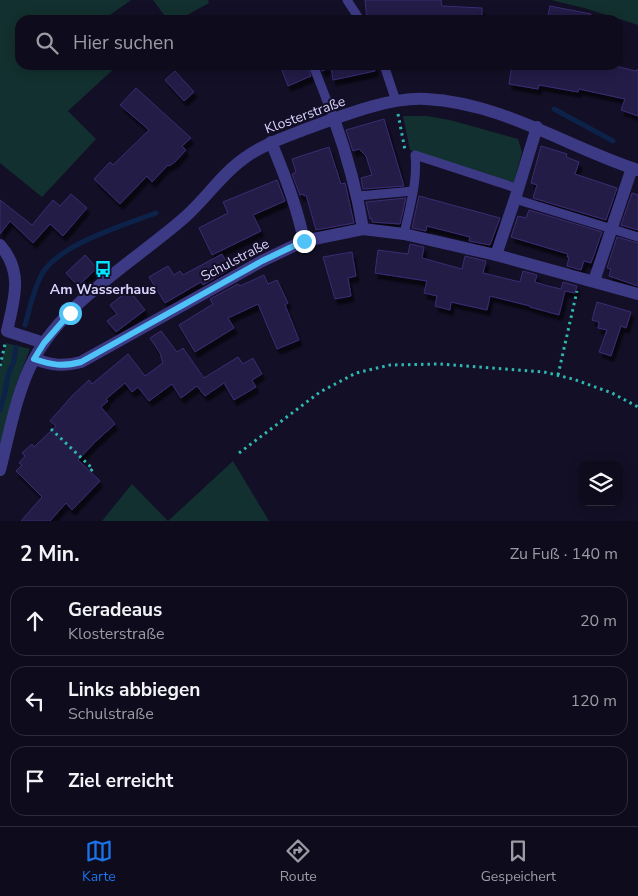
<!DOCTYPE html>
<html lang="de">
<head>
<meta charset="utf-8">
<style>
	:root { --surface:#0e0b1c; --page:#1c1929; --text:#f1f3f6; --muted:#9b9ba3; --line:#2e2b3b; --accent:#1a73e8 }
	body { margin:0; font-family:"Nunito Sans",sans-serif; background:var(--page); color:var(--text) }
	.controls { position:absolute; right:15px; bottom:15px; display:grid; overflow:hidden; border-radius:10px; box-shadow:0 2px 12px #0003 }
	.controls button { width:45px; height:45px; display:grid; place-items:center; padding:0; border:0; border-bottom:1px solid var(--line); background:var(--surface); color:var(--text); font:25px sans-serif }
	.stop { position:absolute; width:15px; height:15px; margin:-11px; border:4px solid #4fc3f7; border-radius:50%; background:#fff }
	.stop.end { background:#4fc3f7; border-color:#fff; box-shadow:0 1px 5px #0008 }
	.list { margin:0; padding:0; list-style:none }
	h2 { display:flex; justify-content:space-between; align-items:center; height:65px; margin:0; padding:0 20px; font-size:21px }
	h2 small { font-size:16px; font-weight:400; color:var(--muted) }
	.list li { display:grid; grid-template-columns:32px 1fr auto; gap:15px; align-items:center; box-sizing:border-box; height:70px; margin:0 10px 10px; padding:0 10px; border:1px solid var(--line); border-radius:15px }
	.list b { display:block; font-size:19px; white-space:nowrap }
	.list p { margin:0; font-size:16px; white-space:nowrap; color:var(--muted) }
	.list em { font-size:16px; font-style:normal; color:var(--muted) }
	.icon { flex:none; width:28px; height:28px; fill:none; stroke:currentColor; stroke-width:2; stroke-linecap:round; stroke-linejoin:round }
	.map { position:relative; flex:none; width:638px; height:521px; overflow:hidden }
	.search { position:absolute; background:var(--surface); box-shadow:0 2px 12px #0003; left:15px; right:15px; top:15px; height:55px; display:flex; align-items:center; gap:12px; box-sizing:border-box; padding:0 18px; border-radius:15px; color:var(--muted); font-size:19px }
	.sheet { height:305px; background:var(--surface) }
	nav { display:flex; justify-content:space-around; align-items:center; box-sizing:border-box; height:70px; border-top:1px solid var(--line); background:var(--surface); font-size:14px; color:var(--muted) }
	nav a { display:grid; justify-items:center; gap:2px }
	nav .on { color:var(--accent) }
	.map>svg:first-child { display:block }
	.green { fill:#12302f }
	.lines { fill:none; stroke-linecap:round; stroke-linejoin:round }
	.stream { stroke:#0c2248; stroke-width:5 }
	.building { fill:#241b47; stroke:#3b2d73; filter:url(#shadow) }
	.path { stroke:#2fb8b0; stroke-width:3; stroke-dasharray:2.5 4; stroke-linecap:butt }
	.service { stroke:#3d3a85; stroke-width:9 }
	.minor { stroke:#3d3a85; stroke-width:12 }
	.tertiary { stroke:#3d3a85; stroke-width:12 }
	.route { stroke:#4fc3f7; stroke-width:6 }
	.labels { text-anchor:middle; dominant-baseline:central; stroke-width:4; stroke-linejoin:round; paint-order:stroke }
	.street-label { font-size:14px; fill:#d9d4ff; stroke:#130f26 }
	.poi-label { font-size:14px; font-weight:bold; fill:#d9d4ff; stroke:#130f26 }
</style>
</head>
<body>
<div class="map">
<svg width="638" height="521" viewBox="0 0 638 521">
	<defs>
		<filter id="shadow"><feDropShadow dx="3" dy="5.5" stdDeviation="1" flood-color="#0009"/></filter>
	</defs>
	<rect width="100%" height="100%" fill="#130f26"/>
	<g class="green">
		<path d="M0 0H131L103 20H20V65H118L68 111 96 139 42 197 0 163Z"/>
		<path d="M153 0H208L209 3 178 20H168Z"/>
		<path d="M551 0H638V25L584 8Z"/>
		<path d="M403 116H427L450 120 518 139 522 152 514 183 410 150Z"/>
		<path d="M6 343 30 349 17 382 0 446V368Z"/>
		<path d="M233 461 269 521H168Z"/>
		<path d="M132 484 168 521H102Z"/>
	</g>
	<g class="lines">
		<g class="stream">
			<path d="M554 109 613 141"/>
			<path d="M25 325C30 308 33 290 42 274 59 244 125 225 156 213"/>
			<path d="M0 410 5 392 8 375 14 361 16 347"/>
		</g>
	</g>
	<g class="building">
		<path d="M365 0H441L442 6 482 8V20H367Z"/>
		<path d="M550 6 591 14 590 20H547Z"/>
		<path d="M280 65H307L311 76 288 86Z"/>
		<path d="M320 65H375V71L333 80 331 67 322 71Z"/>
		<path d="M512 65H610L636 71 638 69V116L621 110 625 99 579 89 578 92 539 85 538 89 509 84Z"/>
		<path d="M175 71 194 92 184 101 165 80Z"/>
		<path d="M136 88 191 138 182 146 186 150 175 162 169 166 168 165 152 182 147 176 120 204 94 179 110 162 113 165 149 130 120 105Z"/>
		<path d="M384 119 404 186 363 189 361 178 372 175 366 156 359 149 353 151 346 130Z"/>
		<path d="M541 146 567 154 566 157 579 162 575 174 617 188 606 220 533 198 537 185 531 183Z"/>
		<path d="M329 147 341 184 345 183 354 223 316 230 306 195 304 196 303 194 300 195 292 174 296 172 292 159Z"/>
		<path d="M277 180 285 201 253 215 261 231 212 255 199 228 228 213 223 202Z"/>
		<path d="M632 193 638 195V230L621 225Z"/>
		<path d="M71 194 87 208 63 236 50 224 33 243 10 221 0 234V200L32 225 53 200 60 206Z"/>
		<path d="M419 196 500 218 490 245 469 241 470 237 427 226 426 231 412 228Z"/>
		<path d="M406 198 400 224 372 222V218L370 219 366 202Z"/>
		<path d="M529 210 602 232 591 263 584 261 581 270 567 266 569 257H567L568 254 511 237 518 216 526 218Z"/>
		<path d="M617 237 638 243V286L609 276 611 269 607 268Z"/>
		<path d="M410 244 424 247 422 258 462 269 465 256 486 261 483 273 520 282 523 271 537 275 535 282 548 286 561 289 563 282 577 286 575 293 565 291 559 315 530 307V306L490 296 487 310 451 302 450 310 435 306 437 296 424 293 427 281 375 273 378 250 408 254Z"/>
		<path d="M352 252 356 276 348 278 351 296 335 299 323 257Z"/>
		<path d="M222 254 230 269 203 285 201 282 165 303 149 277 168 266 174 275 180 271 183 275Z"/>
		<path d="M85 255 97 268 78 286 66 273Z"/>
		<path d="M264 275 268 284 277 280 288 303 285 305 299 340 277 349 258 304 228 318 234 328 195 352 179 325 213 304 210 299 238 284 240 286Z"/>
		<path d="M129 290 145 310 116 332 107 321 117 314 110 305Z"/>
		<path d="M597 302 631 312 626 328 621 326 611 356 599 352 607 330 598 328 599 322 592 320Z"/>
		<path d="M161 331 177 352 183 348 204 378 238 357 243 364 253 358 262 374 252 380 256 387 234 400 224 383 205 396 197 386 181 398 172 384 149 401 138 387 132 392 125 383 106 399 108 401 101 407 115 424 95 442 78 460 100 481 72 510 66 503 50 521H21L42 497 16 471 22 465 19 463 25 456 22 453 32 444 34 447 56 426 50 421 72 396 89 380 92 384 128 354 145 376 163 363 160 353 150 338Z"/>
	</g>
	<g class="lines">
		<g class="path">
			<path d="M398 114 405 150"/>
			<path d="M0 366 5 344"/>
			<path d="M558 375 577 291"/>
			<path d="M51 429 93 469 90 471"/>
			<path d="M239 453 320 392 356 373 390 365 440 364 544 372 573 379 612 393 638 407"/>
		</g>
		<g class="service">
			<path d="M347 0 360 20"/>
			<path d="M313 65 334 119"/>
			<path d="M384 65 396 101"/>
			<path d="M358 196 413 191"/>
			<path d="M515 199 638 237"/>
			<path d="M404 234C409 209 418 182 415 155L519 189"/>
		</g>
		<g class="minor">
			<path d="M334 119C347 155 357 191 363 229"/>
			<path d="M271 142C285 175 297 206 304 241"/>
			<path d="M0 245C24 272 14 300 7 331L44 343"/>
			<path d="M496 255 515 199 537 127"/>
			<path d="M594 281 632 168"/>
			<path d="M34 359C52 365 62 367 81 362L262 261 304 241 363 229 404 234 496 255 638 294"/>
		</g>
		<path class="tertiary" d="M0 470C9 435 17 390 34 359 64 302 136 260 184 218 206 199 222 173 246 157 264 144 286 137 306 129 342 116 388 97 426 99 503 103 567 147 638 170"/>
	</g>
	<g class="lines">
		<path class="route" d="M70 313 44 343 34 359C52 365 62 367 81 362L262 261 304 241"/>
	</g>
	<defs>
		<g id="bus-bare" transform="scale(1.35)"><path d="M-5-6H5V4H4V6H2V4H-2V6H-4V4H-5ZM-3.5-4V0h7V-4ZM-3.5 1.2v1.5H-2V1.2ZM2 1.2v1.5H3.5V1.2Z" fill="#00e5ff" stroke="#130f26" stroke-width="2.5" paint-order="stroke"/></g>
	</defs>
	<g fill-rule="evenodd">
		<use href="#bus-bare" x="103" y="269"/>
	</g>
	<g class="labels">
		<g class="street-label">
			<text transform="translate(305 115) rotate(-20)">Klosterstraße</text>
			<text transform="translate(235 260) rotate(-28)">Schulstraße</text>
		</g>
		<g class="poi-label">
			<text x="103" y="289">Am Wasserhaus</text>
		</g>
	</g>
</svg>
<div class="controls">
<button><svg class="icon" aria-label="layers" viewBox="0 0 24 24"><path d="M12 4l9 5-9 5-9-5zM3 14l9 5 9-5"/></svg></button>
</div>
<div class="stop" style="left:70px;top:313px"></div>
<div class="stop end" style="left:304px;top:241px"></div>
<div class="search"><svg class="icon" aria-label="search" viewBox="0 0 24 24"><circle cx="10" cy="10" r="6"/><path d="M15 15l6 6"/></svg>Hier suchen</div>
</div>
<section class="sheet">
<h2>2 Min.<small>Zu Fuß · 140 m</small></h2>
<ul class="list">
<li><svg class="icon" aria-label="ahead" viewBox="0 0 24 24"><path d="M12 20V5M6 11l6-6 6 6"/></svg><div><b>Geradeaus</b><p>Klosterstraße</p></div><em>20 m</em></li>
<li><svg class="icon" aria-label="left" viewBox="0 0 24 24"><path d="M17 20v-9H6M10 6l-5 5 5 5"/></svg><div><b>Links abbiegen</b><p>Schulstraße</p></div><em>120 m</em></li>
<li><svg class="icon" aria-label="arrive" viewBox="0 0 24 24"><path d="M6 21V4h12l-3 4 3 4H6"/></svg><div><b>Ziel erreicht</b></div></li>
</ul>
</section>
<nav>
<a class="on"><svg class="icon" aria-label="map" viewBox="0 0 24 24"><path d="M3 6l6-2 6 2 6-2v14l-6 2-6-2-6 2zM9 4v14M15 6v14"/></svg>Karte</a>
<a><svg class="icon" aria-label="directions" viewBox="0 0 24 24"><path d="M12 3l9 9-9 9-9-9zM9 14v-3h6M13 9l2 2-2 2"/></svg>Route</a>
<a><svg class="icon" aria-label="saved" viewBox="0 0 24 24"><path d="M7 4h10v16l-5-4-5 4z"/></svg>Gespeichert</a>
</nav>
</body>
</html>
